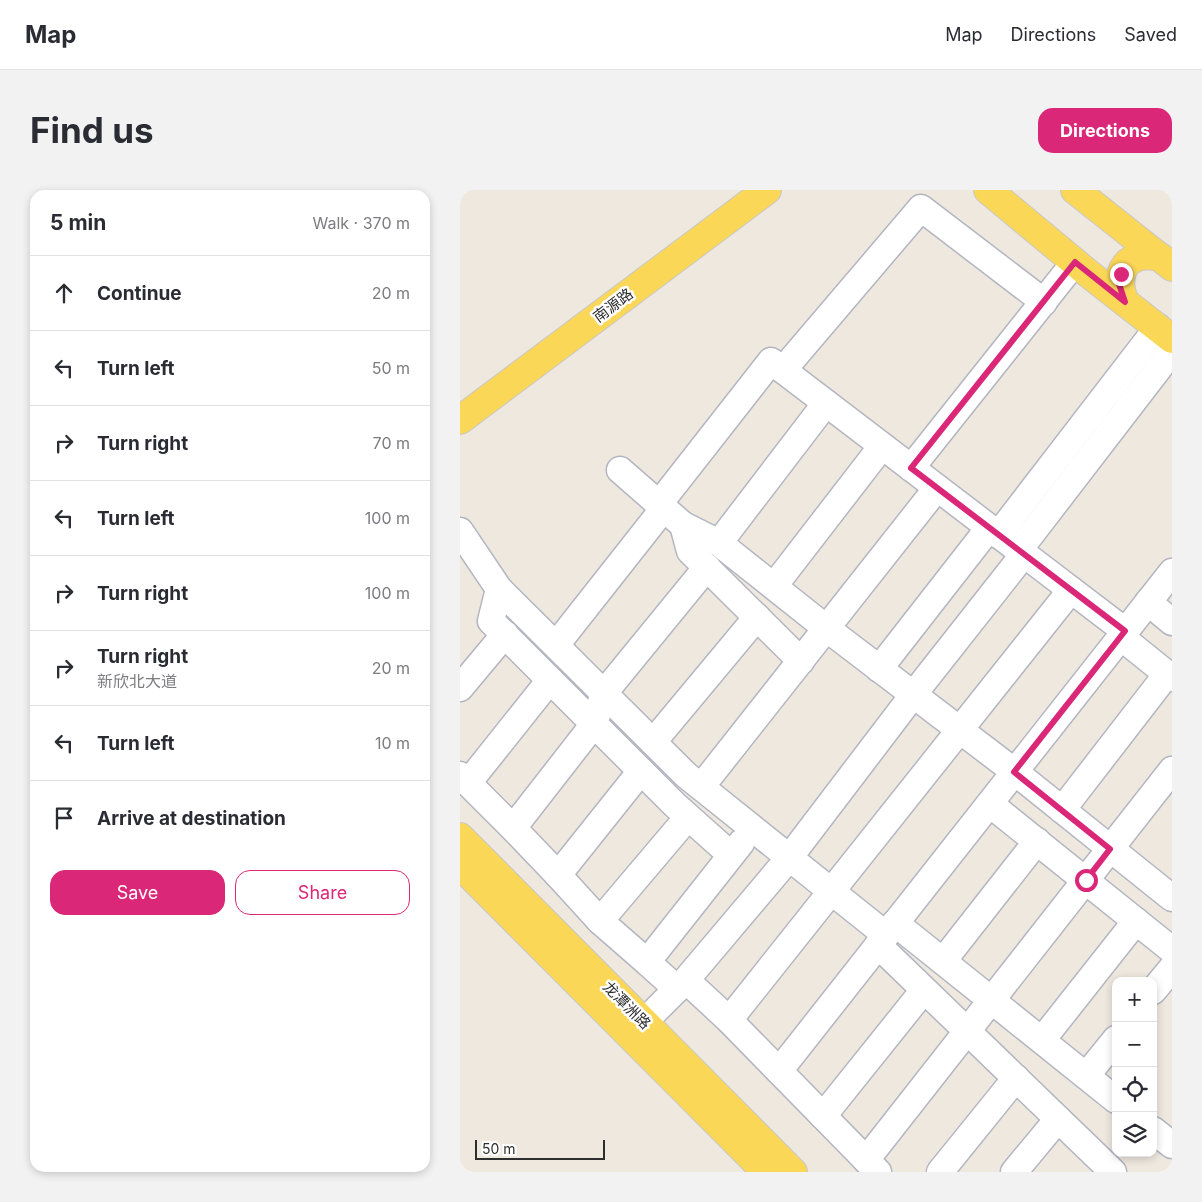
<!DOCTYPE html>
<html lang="en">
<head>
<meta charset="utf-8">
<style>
	:root { --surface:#fff; --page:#f2f2f3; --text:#2b2b33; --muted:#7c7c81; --line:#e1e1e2; --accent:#db2777 }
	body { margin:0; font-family:Inter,"Noto Sans SC",sans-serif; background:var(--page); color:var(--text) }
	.controls { position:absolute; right:15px; bottom:15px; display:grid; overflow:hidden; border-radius:10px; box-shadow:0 2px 8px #0003 }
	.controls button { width:45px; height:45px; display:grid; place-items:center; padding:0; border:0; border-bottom:1px solid var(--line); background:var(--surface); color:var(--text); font:25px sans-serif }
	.scale { position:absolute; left:15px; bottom:12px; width:130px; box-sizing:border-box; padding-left:5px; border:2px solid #2d2d2d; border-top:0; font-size:14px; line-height:18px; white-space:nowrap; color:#2d2d2d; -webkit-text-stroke:4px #fff; paint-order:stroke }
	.stop { position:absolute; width:15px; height:15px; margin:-11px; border:4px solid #db2777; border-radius:50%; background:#fff }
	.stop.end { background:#db2777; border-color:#fff; box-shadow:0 1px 5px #0008 }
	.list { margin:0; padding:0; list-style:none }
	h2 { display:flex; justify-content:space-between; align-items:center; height:65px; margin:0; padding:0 20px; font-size:21px }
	h2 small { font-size:16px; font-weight:400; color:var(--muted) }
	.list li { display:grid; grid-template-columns:32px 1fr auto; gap:15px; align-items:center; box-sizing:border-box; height:75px; padding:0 20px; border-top:1px solid var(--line) }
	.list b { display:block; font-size:19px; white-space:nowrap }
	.list p { margin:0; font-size:16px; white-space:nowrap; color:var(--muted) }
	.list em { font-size:16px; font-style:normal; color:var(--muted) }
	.actions { display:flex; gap:10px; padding:15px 20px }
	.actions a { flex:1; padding:11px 0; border:1px solid var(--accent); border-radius:15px; text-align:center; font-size:18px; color:var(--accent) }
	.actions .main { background:var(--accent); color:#fff }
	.icon { flex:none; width:28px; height:28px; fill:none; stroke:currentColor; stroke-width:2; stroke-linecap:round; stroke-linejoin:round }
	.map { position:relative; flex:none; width:712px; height:982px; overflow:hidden; border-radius:15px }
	header { display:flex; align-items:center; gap:30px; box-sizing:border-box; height:70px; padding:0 25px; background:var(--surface); border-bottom:1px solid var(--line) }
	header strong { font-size:24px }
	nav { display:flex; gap:28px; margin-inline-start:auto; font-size:18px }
	.intro { display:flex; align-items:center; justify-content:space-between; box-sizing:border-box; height:120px; padding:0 30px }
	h1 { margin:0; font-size:35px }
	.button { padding:12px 22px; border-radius:15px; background:var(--accent); color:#fff; font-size:18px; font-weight:700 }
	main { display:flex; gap:30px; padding:0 30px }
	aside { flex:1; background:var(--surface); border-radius:15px; box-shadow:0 2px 8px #0003 }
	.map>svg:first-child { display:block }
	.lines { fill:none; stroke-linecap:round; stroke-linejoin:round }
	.minor-casing { stroke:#b3b5c1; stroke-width:29 }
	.major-casing { stroke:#c8c8c8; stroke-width:30 }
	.minor { stroke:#fff; stroke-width:26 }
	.major { stroke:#fbd758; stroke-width:28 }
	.route { stroke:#db2777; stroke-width:6 }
	.labels { text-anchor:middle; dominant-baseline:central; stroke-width:5; stroke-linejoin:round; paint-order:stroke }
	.street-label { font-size:15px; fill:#2d2d2d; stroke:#fff }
</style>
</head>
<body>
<header>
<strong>Map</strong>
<nav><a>Map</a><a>Directions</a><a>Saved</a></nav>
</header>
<div class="intro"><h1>Find us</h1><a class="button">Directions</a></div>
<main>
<aside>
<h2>5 min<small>Walk · 370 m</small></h2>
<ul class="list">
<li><svg class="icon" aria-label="ahead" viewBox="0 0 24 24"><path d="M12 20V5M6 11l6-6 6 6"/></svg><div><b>Continue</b></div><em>20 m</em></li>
<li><svg class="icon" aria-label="left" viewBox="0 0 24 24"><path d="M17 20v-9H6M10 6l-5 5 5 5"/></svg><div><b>Turn left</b></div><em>50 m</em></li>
<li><svg class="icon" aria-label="right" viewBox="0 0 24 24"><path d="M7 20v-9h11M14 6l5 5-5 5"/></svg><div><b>Turn right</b></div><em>70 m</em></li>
<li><svg class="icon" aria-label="left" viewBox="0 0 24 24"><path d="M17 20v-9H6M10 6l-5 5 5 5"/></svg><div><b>Turn left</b></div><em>100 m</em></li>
<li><svg class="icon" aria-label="right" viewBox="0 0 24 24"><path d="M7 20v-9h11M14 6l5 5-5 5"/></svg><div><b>Turn right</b></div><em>100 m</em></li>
<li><svg class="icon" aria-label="right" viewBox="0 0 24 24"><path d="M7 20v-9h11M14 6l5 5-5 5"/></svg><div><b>Turn right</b><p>新欣北大道</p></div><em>20 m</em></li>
<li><svg class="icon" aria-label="left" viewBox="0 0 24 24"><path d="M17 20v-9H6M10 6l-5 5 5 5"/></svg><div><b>Turn left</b></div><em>10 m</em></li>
<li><svg class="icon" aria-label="arrive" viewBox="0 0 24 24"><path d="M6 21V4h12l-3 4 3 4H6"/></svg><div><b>Arrive at destination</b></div></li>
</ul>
<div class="actions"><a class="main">Save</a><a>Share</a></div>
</aside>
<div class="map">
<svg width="712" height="982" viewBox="0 0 712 982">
	<rect width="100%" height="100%" fill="#efe8df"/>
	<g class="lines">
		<g class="minor-casing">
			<g id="minor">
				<path d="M323 180 461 18 584 112"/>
				<path d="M451 278 615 72"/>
				<path d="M160 280 223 335 259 353 366 438 555 582 712 708"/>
				<path d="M199 314 311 171 665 441"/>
				<path d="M223 335 230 361 341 471"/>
				<path d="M0 341 39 399 226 585 426 745"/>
				<path d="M538 345 698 137"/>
				<path d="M259 353 366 213"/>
				<path d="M559 360 712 161"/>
				<path d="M314 396 422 256"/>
				<path d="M39 399 31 431 215 615 271 665"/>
				<path d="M688 412 712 432"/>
				<path d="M661 447 712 488"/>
				<path d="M96 455 204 318"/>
				<path d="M419 479 529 338"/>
				<path d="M0 498 45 444"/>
				<path d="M193 552 297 427"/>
				<path d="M0 585 53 638"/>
				<path d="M8 593 90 490"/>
				<path d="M241 597 477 298"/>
				<path d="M530 614 712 760"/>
				<path d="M602 620 707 484"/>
				<path d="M98 685 53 638 134 534 144 503 247 377"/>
				<path d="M140 731 98 685 181 581"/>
				<path d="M435 733 656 910"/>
				<path d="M418 755 653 982"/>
				<path d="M483 771 577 651"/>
				<path d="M187 772 140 731 228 627"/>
				<path d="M226 790 329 668 453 505 564 364"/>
				<path d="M217 799 187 772 281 653"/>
				<path d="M693 801 712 778"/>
				<path d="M184 832 226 790 269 830"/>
				<path d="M582 850 676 731"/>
				<path d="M319 881 712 382"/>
				<path d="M626 886 656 849"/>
				<path d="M363 926 464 800"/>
				<path d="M693 940 712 955"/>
				<path d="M406 970 712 580"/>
				<path d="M418 982 269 830 611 400"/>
				<path d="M480 982 556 888"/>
				<path d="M554 982 598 929"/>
			</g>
		</g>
		<g class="major-casing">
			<g id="major">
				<path d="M528 0 629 84 712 149"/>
				<path d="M615 0 712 77"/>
				<path d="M665 112C652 82 667 60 700 67"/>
				<path d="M0 230 307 0"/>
				<path d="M0 647 333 982"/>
				<path d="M0 675 306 982"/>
			</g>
		</g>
		<use href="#minor" class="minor"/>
		<use href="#major" class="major"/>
	</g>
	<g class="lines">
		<path class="route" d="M626 690 650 659 554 582 665 441 451 278 615 72 665 112 659 94 661 84"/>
	</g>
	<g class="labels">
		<g class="street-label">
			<text transform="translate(153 115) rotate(-37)">南源路</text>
			<text transform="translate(167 815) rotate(45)">龙潭洲路</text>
		</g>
	</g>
</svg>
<div class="controls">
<button>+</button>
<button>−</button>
<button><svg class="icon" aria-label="locate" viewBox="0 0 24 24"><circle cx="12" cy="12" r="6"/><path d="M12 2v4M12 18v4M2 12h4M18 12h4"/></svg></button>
<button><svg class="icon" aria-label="layers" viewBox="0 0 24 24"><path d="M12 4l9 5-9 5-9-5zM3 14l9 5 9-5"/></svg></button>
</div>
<div class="scale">50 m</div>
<div class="stop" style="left:626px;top:690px"></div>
<div class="stop end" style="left:661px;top:84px"></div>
</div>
</main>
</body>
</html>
